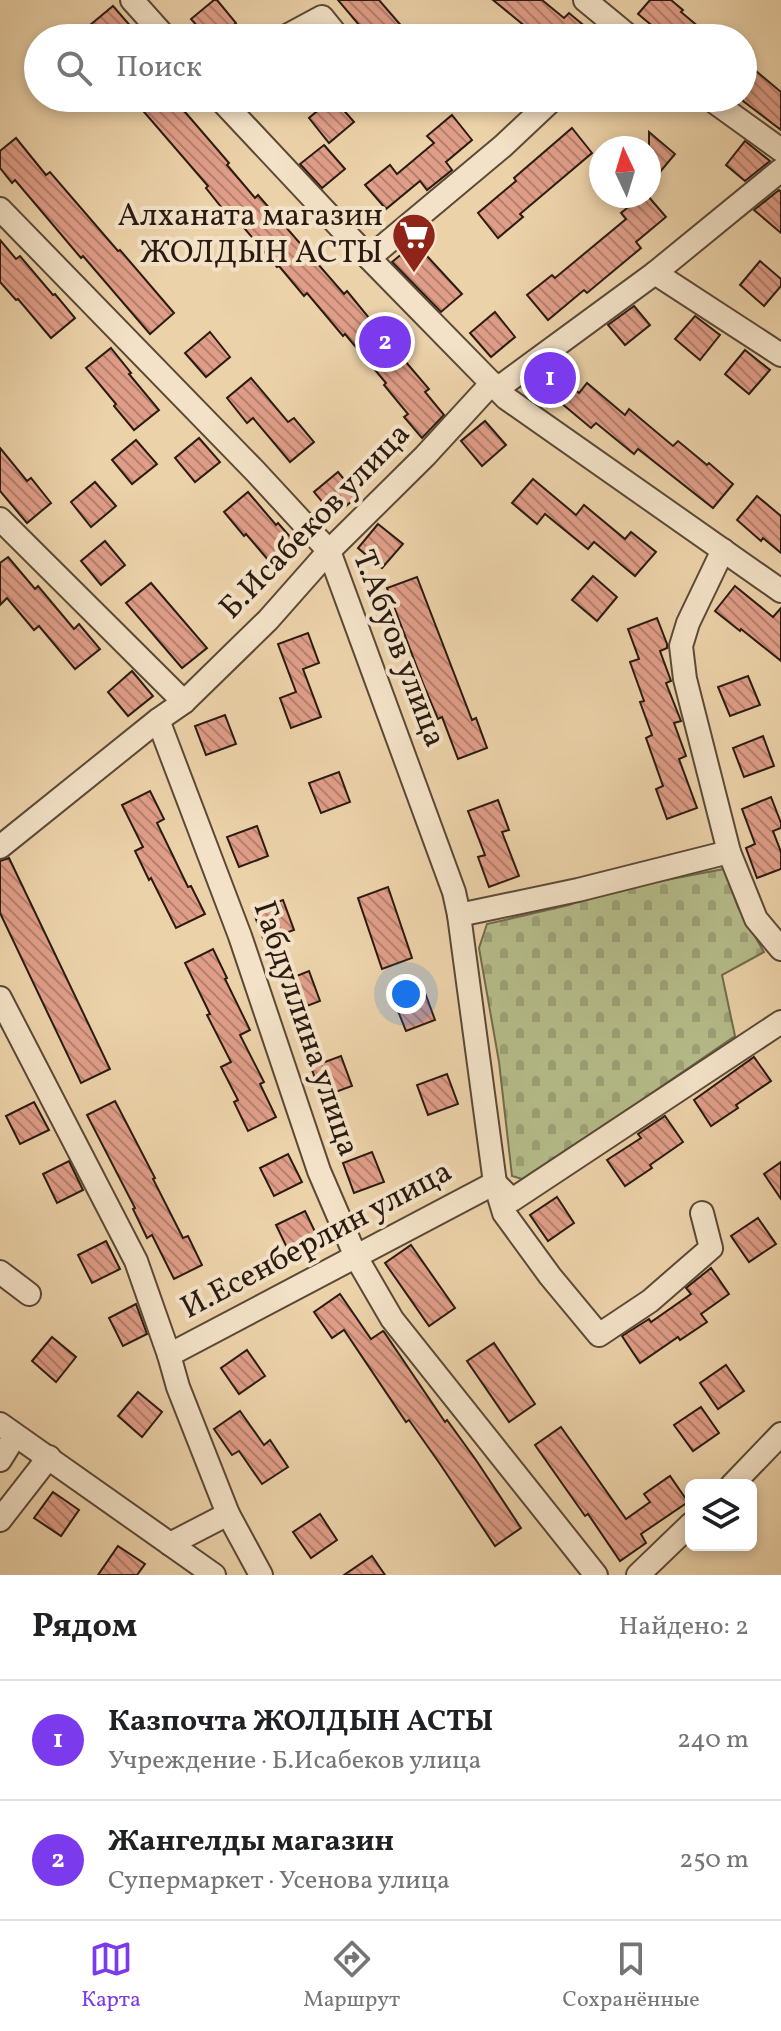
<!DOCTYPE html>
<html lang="ru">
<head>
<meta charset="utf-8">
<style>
	:root { --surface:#fff; --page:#f6f6f6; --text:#202124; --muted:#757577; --line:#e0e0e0; --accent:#7c3aed }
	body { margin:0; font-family:Vollkorn,serif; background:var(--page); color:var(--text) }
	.controls { position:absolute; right:24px; bottom:24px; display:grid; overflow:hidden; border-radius:12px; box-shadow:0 4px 12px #0003 }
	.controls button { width:72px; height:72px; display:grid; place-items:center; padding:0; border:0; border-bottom:2px solid var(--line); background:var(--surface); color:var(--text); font:40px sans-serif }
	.compass { position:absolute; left:589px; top:136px; width:72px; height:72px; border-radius:50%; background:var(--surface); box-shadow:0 4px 12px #0003; rotate:356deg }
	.you { position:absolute; left:406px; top:994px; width:28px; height:28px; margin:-20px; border:6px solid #fff; border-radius:50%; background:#1a73e8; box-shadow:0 0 0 12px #1a73e833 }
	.badge { display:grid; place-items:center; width:52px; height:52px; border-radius:50%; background:var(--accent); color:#fff; font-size:26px; font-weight:700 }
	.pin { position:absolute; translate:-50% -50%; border:4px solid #fff; box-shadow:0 2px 8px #0006 }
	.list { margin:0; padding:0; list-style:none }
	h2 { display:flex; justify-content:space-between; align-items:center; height:104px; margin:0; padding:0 32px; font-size:34px }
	h2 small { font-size:26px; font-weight:400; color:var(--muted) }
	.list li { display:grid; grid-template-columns:52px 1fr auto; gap:24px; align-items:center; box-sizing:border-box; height:120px; padding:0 32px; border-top:2px solid var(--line) }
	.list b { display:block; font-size:30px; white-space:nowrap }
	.list p { margin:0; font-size:26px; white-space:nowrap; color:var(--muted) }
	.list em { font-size:26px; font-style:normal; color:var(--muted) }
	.icon { flex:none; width:44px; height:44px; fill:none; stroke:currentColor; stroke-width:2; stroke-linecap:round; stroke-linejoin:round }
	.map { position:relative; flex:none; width:781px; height:1575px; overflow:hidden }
	.search { position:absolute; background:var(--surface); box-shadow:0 4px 12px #0003; left:24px; right:24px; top:24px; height:88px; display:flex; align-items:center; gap:20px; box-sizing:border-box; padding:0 28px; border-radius:44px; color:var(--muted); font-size:30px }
	.sheet { height:344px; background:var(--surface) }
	nav { display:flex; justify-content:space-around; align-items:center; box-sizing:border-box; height:112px; border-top:2px solid var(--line); background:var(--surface); font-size:22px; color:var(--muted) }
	nav a { display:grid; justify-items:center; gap:4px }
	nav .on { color:var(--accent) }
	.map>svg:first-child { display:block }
	.cemetery { fill:url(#cemetery-stones); stroke:#706c4e; stroke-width:2 }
	.building { fill:url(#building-back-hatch); stroke:#2a1b11; stroke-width:2 }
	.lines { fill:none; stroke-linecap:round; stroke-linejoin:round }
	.minor-casing { stroke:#5a4937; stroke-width:26 }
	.minor { stroke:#f3e2c7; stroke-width:22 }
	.labels { text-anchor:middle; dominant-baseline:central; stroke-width:8; stroke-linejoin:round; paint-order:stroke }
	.poi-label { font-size:32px; fill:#2a1b11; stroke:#f3e2c7; text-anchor:end }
	.street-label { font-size:32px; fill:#2a1b11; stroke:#f3e2c7 }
</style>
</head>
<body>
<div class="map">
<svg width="781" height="1575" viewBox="0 0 781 1575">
	<defs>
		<pattern id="cemetery-stones" width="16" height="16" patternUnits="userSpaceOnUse" patternTransform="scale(2)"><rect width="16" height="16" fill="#b5bd8a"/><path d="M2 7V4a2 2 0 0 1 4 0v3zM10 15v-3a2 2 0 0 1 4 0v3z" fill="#9ca276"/></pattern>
		<pattern id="building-back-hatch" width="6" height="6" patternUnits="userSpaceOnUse" patternTransform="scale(2)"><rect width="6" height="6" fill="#e09e88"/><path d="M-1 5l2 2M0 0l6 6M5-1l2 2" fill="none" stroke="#b6806e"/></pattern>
	</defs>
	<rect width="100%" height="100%" fill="#ecd2a9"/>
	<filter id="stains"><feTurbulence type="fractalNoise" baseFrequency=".0025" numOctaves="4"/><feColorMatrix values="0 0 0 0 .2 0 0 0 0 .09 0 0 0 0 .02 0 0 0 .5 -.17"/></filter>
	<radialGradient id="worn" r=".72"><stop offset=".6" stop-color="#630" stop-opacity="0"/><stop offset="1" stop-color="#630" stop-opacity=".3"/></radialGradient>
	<path class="cemetery" d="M724 869 738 907 764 952 722 975 735 1036 525 1180 512 1176 499 1062 479 948 487 924 569 905 602 892Z"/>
	<g class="building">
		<path d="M214 0H217L236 23 218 38H208L191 19Z"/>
		<path d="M338 0H379L404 29 393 38H370Z"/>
		<path d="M493 0H542L564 18 569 13 599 38H550L541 31 537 36Z"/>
		<path d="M650 0H671L683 10 681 12 712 38H667L638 14Z"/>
		<path d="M113 6 134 30 124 38H99L89 26Z"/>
		<path d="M743 60 781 92V130L743 101Z"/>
		<path d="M132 98H173L229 163 227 165 255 198 258 195 344 294 347 291 378 329 381 327 401 352 399 354 429 389 425 392 444 415 422 438 404 417 408 414 384 385 386 383 345 334 343 336 307 293 304 296 279 266 277 267 229 210 226 213 206 188 208 186Z"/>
		<path d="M333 98 354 122 329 143 309 118Z"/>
		<path d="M452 115 472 140 446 162 452 170 427 190 420 181 386 209 365 185 390 165 397 174 434 143 427 136Z"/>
		<path d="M572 128 592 153 520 214 523 217 498 238 478 213 516 181 514 178Z"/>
		<path d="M649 132 675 154 649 185Z"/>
		<path d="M16 138 46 175 50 172 118 251 120 250 174 313 150 334 83 256 81 258 15 180 12 183 0 168V151Z"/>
		<path d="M745 141 770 161 745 181 726 165Z"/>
		<path d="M324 145 345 169 322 188 300 164Z"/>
		<path d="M779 190 781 192V233L754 210Z"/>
		<path d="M642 196H648L666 217 636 242 641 248 587 293 584 290 548 320 527 295 552 275 555 278 626 219 621 213Z"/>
		<path d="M0 240 16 259 20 256 53 295 55 294 75 318 51 338 18 299 16 300 0 282Z"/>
		<path d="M415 243 462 294 441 312 392 262Z"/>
		<path d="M760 261 781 279V286L764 306 740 285Z"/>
		<path d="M634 306 650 325 625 345 608 325Z"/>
		<path d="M495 312 515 337 491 357 470 333Z"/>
		<path d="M695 316 720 335 700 360 675 339Z"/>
		<path d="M210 332 230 357 206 377 185 353Z"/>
		<path d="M111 348 131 373 129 374 159 410 134 430 114 406 116 404 86 368Z"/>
		<path d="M745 350 770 370 749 394 725 374Z"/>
		<path d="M549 368 579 393 587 383 625 415 629 409 673 446 678 441 707 465 709 463 733 484 713 508 638 449 634 454 596 423 591 428 555 398 547 407 523 387Z"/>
		<path d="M251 378 288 422 294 418 314 442 290 462 253 418 247 423 227 398Z"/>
		<path d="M485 421 506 445 482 466 461 441Z"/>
		<path d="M199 438 220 462 195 482 175 458Z"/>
		<path d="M136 440 157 464 132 484 112 460Z"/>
		<path d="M0 448 27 481 31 478 51 503 27 523 0 491Z"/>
		<path d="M338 472 358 496 334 516 314 492Z"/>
		<path d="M533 479 576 515 584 505 625 539 631 532 656 552 635 576 594 542 588 549 545 514 537 524 512 503Z"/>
		<path d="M95 482 116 506 91 527 71 502Z"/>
		<path d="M248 492 276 525 278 523 299 547 275 568 246 534 244 536 224 512Z"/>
		<path d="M757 496 781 516V553L763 538 761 541 737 520Z"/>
		<path d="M378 524 403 544 382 568 358 548Z"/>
		<path d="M105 541 125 565 101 585 81 561Z"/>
		<path d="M8 557 35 589 38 586 74 629 79 624 100 649 75 669 39 626 34 630 7 598 0 605V563Z"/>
		<path d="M593 576 617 597 597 621 572 600Z"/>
		<path d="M417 577 472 720 476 718 487 748 458 759 442 717 438 719 424 686 387 588Z"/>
		<path d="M151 583 207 648 182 668 126 603Z"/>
		<path d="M735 586 773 617 781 608V661L741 629 740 631 715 611Z"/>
		<path d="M657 618 667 644V648L660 651 671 681 666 683 681 721 674 723 686 756 679 759 697 808 667 819 656 789 663 786 646 738 652 735 640 702 644 701 630 662 639 659 628 629Z"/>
		<path d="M308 633 319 663 303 669 321 717 291 728 280 698 296 692 278 644Z"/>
		<path d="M132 671 153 696 128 716 108 692Z"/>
		<path d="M748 676 760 705 730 716 718 687Z"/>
		<path d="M225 715 236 744 206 755 195 726Z"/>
		<path d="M763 736 774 766 744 777 733 748Z"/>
		<path d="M339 772 350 802 321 813 309 783Z"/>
		<path d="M150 791 164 819 157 823 188 887 191 886 205 914 176 928 151 878 149 880 135 851 143 847 122 805Z"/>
		<path d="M771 797 781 823V828L773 831 781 852V869L757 878 746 848 755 844 742 809Z"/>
		<path d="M498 800 509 830 502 832 519 876 489 887 478 857 485 855 468 811Z"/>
		<path d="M257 826 268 856 239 867 227 837Z"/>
		<path d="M9 858 110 1069 81 1083 0 913V861Z"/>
		<path d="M388 887 412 958 382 969 358 898Z"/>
		<path d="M283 900 294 930 264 941 253 911Z"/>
		<path d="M213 949 227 978 225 979 250 1030 240 1035 264 1082 260 1084 276 1117 248 1131 234 1102 238 1100 221 1067 231 1062 207 1015 210 1014 185 963Z"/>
		<path d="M309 971 320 1001 291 1012 279 983Z"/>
		<path d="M424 990 435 1020 406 1031 394 1001Z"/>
		<path d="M341 1056 352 1086 322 1097 311 1067Z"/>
		<path d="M754 1057 771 1081 736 1105 738 1108 711 1126 694 1100Z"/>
		<path d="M447 1074 458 1104 428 1115 417 1085Z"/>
		<path d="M115 1101 155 1178 153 1179 183 1238 188 1236 202 1265 174 1279 152 1235 147 1238 133 1209 135 1208 87 1115Z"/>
		<path d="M34 1102 49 1130 20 1144 6 1116Z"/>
		<path d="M665 1116 683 1142 650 1165 652 1168 625 1186 607 1160 641 1138 638 1134Z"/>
		<path d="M372 1152 384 1182 354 1193 343 1163Z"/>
		<path d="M288 1154 302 1182 274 1196 260 1168Z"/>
		<path d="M69 1161 83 1190 57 1203 43 1174Z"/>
		<path d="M781 1162V1199L764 1174Z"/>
		<path d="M557 1197 574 1223 548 1241 530 1215Z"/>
		<path d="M305 1211 319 1240 290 1254 276 1225Z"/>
		<path d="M758 1218 776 1244 749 1262 731 1236Z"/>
		<path d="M106 1241 120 1269 92 1283 78 1255Z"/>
		<path d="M411 1245 455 1308 429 1326 385 1263Z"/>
		<path d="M711 1268 729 1294 701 1314 707 1322 680 1340 678 1337 640 1363 622 1336 649 1319 651 1322 691 1294 686 1288Z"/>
		<path d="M340 1294 371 1339 383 1331 384 1332 445 1422 447 1420 476 1460 521 1528 495 1546 440 1464 409 1420 406 1422 344 1330 332 1338 314 1312Z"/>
		<path d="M136 1304 147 1334 123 1346 109 1318Z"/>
		<path d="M52 1337 76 1357 56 1382 32 1361Z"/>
		<path d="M494 1343 535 1404 509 1422 467 1361Z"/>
		<path d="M247 1350 265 1376 239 1394 221 1368Z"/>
		<path d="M726 1365 744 1391 718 1409 700 1383Z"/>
		<path d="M138 1392 162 1412 142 1437 118 1416Z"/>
		<path d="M701 1407 719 1433 693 1451 674 1425Z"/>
		<path d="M240 1411 264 1445 270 1440 288 1467 262 1484 239 1451 232 1455 214 1429Z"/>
		<path d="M561 1427 626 1519 650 1502 644 1494 670 1476 688 1502 641 1534 646 1543 620 1561 588 1514 585 1516 535 1445Z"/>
		<path d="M53 1492 79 1510 61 1536 34 1518Z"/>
		<path d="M320 1514 337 1540 311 1558 293 1532Z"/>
		<path d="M118 1546 145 1564 137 1575H98Z"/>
		<path d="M372 1556 385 1575H344Z"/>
	</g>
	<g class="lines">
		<g class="minor-casing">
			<g id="minor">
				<path d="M132 0 166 38"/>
				<path d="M585 0 631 38"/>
				<path d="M283 38 322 17 339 38"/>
				<path d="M219 98 369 258 506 398 781 591"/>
				<path d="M709 98 781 150"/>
				<path d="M0 209 255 471 329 551 454 892 459 915 495 1183 504 1213 550 1276 599 1335 650 1301 711 1248 702 1213"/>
				<path d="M369 258 503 146 554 98"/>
				<path d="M655 273 781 355"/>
				<path d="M497 389 655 273 781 170"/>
				<path d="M0 519 184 702 158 720 240 936 319 1171 356 1257 392 1319 596 1575"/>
				<path d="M723 550 688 623 681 646 685 679 729 852 756 919 781 949"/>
				<path d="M184 702 268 620 329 551 425 456 492 383"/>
				<path d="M0 847 158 720"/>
				<path d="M459 915 578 890 729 852"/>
				<path d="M0 998 136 1261 169 1355 178 1387 228 1514 261 1575"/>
				<path d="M0 1272 29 1294"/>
				<path d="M169 1355 495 1183 512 1200 781 1022"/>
				<path d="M0 1424 214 1575"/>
				<path d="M0 1460 15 1436"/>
				<path d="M732 1485 781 1434"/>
				<path d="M0 1520 49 1457"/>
				<path d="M170 1544 228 1514"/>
				<path d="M638 1575 691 1524"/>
			</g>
		</g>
		<use href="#minor" class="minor"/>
	</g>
	<defs>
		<g id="supermarket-pin" transform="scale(2.3)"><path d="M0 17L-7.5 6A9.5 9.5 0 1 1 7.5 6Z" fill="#8f2418" stroke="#f3e2c7"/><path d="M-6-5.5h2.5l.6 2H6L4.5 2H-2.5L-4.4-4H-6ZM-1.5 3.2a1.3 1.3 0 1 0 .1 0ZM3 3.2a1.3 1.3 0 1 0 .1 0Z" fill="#fff"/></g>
	</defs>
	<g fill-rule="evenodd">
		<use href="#supermarket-pin" x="414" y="235"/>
	</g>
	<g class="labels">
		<g class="poi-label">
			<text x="383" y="217">Алханата магазин<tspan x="383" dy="37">ЖОЛДЫН АСТЫ</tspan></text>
		</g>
		<g class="street-label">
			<text transform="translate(316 522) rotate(-46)">Б.Исабеков улица</text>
			<text transform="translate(398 649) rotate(69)">Т.Абуов улица</text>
			<text transform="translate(305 1029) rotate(71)">Габдуллина улица</text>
			<text transform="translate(317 1241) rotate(-28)">И.Есенберлин улица</text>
		</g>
	</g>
	<rect width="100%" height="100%" filter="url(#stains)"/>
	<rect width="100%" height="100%" fill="url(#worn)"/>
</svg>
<div class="controls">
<button><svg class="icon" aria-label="layers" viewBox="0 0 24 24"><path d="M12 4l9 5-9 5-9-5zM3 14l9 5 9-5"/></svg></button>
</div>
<svg class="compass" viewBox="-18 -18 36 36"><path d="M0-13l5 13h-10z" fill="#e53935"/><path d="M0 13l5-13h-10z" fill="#757577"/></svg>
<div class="you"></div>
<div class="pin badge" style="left:550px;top:378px">1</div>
<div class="pin badge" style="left:385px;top:342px">2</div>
<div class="search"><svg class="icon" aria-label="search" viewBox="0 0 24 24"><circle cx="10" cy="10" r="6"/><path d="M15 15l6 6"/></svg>Поиск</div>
</div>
<section class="sheet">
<h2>Рядом<small>Найдено: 2</small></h2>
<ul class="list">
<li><span class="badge">1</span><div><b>Казпочта ЖОЛДЫН АСТЫ</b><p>Учреждение · Б.Исабеков улица</p></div><em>240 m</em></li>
<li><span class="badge">2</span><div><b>Жангелды магазин</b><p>Супермаркет · Усенова улица</p></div><em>250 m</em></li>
</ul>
</section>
<nav>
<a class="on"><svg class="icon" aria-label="map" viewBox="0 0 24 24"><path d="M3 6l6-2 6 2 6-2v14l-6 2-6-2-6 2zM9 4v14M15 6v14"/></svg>Карта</a>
<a><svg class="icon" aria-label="directions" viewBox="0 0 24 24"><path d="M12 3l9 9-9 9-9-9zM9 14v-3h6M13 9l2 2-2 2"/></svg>Маршрут</a>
<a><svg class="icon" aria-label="saved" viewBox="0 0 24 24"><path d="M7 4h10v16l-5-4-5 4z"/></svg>Сохранённые</a>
</nav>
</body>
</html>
